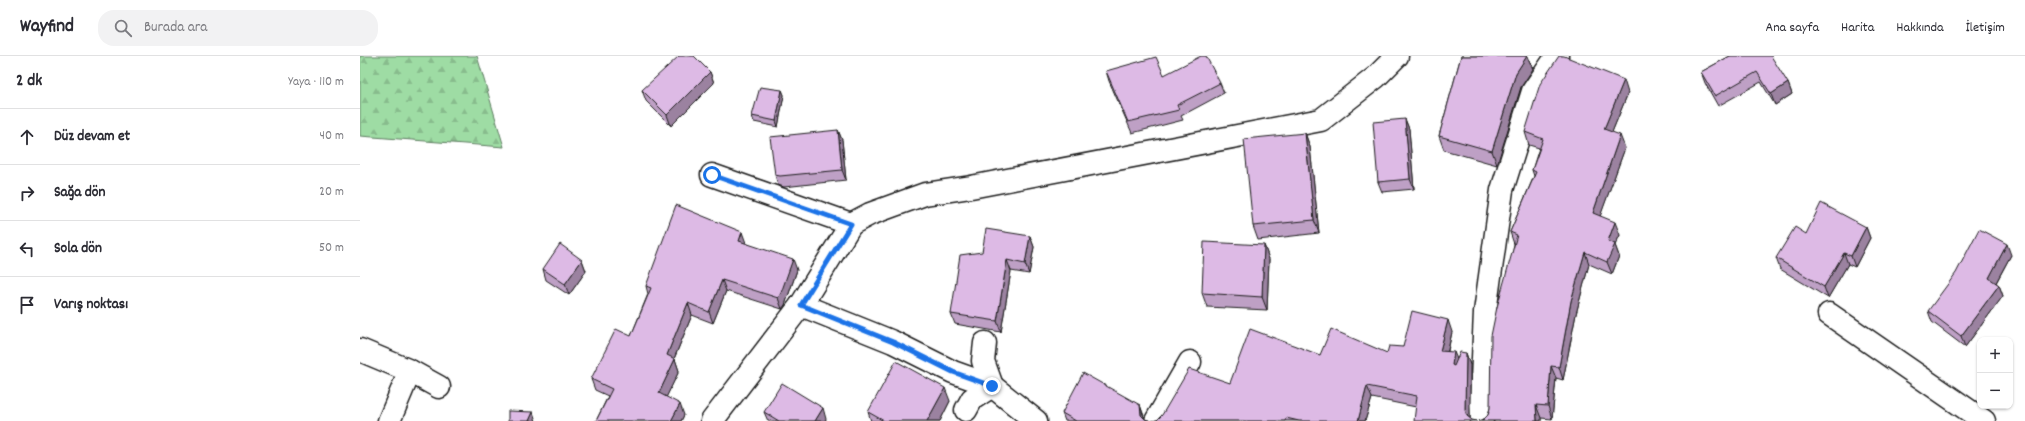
<!DOCTYPE html>
<html lang="tr">
<head>
<meta charset="utf-8">
<style>
	:root { --surface:#fff; --page:#f2f2f3; --text:#2b2b33; --muted:#7c7c81; --line:#e1e1e2 }
	body { margin:0; font-family:Dekko,sans-serif; background:var(--page); color:var(--text) }
	.controls { position:absolute; right:12px; bottom:12px; display:grid; overflow:hidden; border-radius:8px; box-shadow:0 1px 3px #0004 }
	.controls button { width:36px; height:36px; display:grid; place-items:center; padding:0; border:0; border-bottom:1px solid var(--line); background:var(--surface); color:var(--text); font:20px sans-serif }
	.stop { position:absolute; width:12px; height:12px; margin:-9px; border:3px solid #1a73e8; border-radius:50%; background:#fff }
	.stop.end { background:#1a73e8; border-color:#fff; box-shadow:0 1px 4px #0008 }
	.list { margin:0; padding:0; list-style:none }
	h2 { display:flex; justify-content:space-between; align-items:center; height:52px; margin:0; padding:0 16px; font-size:17px }
	h2 small { font-size:13px; font-weight:400; color:var(--muted) }
	.list li { display:grid; grid-template-columns:26px 1fr auto; gap:12px; align-items:center; box-sizing:border-box; height:56px; padding:0 16px; border-top:1px solid var(--line) }
	.list b { display:block; font-size:15px; white-space:nowrap }
	.list em { font-size:13px; font-style:normal; color:var(--muted) }
	.icon { flex:none; width:22px; height:22px; fill:none; stroke:currentColor; stroke-width:2; stroke-linecap:round; stroke-linejoin:round }
	.map { position:relative; flex:none; width:1665px; height:365px; overflow:hidden }
	header { display:flex; align-items:center; gap:24px; box-sizing:border-box; height:56px; padding:0 20px; background:var(--surface); border-bottom:1px solid var(--line) }
	header strong { font-size:19px }
	nav { display:flex; gap:22px; margin-inline-start:auto; font-size:14px }
	.search { width:280px; height:36px; background:var(--page); display:flex; align-items:center; gap:10px; box-sizing:border-box; padding:0 14px; border-radius:16px; color:var(--muted); font-size:15px }
	main { display:flex }
	aside { flex:1; background:var(--surface) }
	.map>svg:first-child { display:block }
	.forest { fill:url(#forest-firs); stroke:#5d7c60 }
	.lines { fill:none; stroke-linecap:round; stroke-linejoin:round }
	.minor-casing { stroke:#1c1c1c; stroke-width:25 }
	.minor { stroke:#fff; stroke-width:22 }
	.wall { fill:#bea0c5; stroke:#1c1c1c }
	.shaded-wall { fill:#9b82a0; stroke:#1c1c1c }
	.building { fill:#ddbae5; stroke:#1c1c1c }
	.route { stroke:#1a73e8; stroke-width:5 }
</style>
</head>
<body>
<header>
<strong>Wayfind</strong>
<div class="search"><svg class="icon" aria-label="search" viewBox="0 0 24 24"><circle cx="10" cy="10" r="6"/><path d="M15 15l6 6"/></svg>Burada ara</div>
<nav><a>Ana sayfa</a><a>Harita</a><a>Hakkında</a><a>İletişim</a></nav>
</header>
<main>
<aside>
<h2>2 dk<small>Yaya · 110 m</small></h2>
<ul class="list">
<li><svg class="icon" aria-label="ahead" viewBox="0 0 24 24"><path d="M12 20V5M6 11l6-6 6 6"/></svg><div><b>Düz devam et</b></div><em>40 m</em></li>
<li><svg class="icon" aria-label="right" viewBox="0 0 24 24"><path d="M7 20v-9h11M14 6l5 5-5 5"/></svg><div><b>Sağa dön</b></div><em>20 m</em></li>
<li><svg class="icon" aria-label="left" viewBox="0 0 24 24"><path d="M17 20v-9H6M10 6l-5 5 5 5"/></svg><div><b>Sola dön</b></div><em>50 m</em></li>
<li><svg class="icon" aria-label="arrive" viewBox="0 0 24 24"><path d="M6 21V4h12l-3 4 3 4H6"/></svg><div><b>Varış noktası</b></div></li>
</ul>
</aside>
<div class="map">
<svg width="1665" height="365" viewBox="0 0 1665 365">
	<defs>
		<pattern id="forest-firs" width="22" height="20" patternUnits="userSpaceOnUse"><rect width="22" height="20" fill="#9edca4"/><path d="M5 1l3.5 6h-7zM16 11l3.5 6h-7z" fill="#88bc8d"/></pattern>
	</defs>
	<rect width="100%" height="100%" fill="#fff"/>
	<filter id="ink" filterUnits="userSpaceOnUse"><feTurbulence type="fractalNoise" baseFrequency=".025" numOctaves="2"/><feDisplacementMap in="SourceGraphic" scale="8" xChannelSelector="R" yChannelSelector="G"/><feConvolveMatrix kernelMatrix="1 2 1 2 8 2 1 2 1" color-interpolation-filters="sRGB"/></filter>
	<g filter="url(#ink)">
		<path class="forest" d="M0 0H117L144 91 0 80Z"/>
		<g class="lines">
			<g class="minor-casing">
				<g id="minor">
					<path d="M352 119 491 168"/>
					<path d="M441 249 533 286 593 316 632 330 676 365"/>
					<path d="M1469 258 1624 365"/>
					<path d="M0 294 50 315 29 365"/>
					<path d="M50 315 79 331"/>
					<path d="M606 354 612 343 632 330 623 305 625 287"/>
					<path d="M352 365 441 249 491 168 510 158 565 138 611 131 961 64 1016 21 1037 0"/>
					<path d="M796 365 830 306"/>
					<path d="M1122 365 1121 349 1125 256 1142 134 1173 35 1197 0"/>
				</g>
			</g>
			<use href="#minor" class="minor"/>
		</g>
		<g class="wall">
			<path d="M1101 0H1168L1173 13 1161 31 1137 109 1084 94 1079 80Z"/>
			<path d="M1370 0 1428 27 1432 38 1415 49 1401 26 1358 50 1345 27 1341 16Z"/>
			<path d="M746 15 804 19 860 27 864 37 821 60 823 64 772 77 749 25Z"/>
			<path d="M350 16 354 27 311 70 286 45 282 34Z"/>
			<path d="M422 34 424 39 418 71 394 66 392 60Z"/>
			<path d="M1268 37 1252 76 1265 92 1240 160 1260 179 1255 189 1259 200 1252 218 1229 208 1216 258 1203 324 1196 322 1192 363 1181 362V365H1118L1124 363 1128 359 1130 352 1154 188 1150 176 1174 120 1172 114 1179 92 1169 89 1165 76Z"/>
			<path d="M1045 63 1049 73 1054 133 1022 136 1018 126Z"/>
			<path d="M478 74 482 84 486 124 424 131 418 129 415 119Z"/>
			<path d="M945 77 950 91 959 177 898 184 893 170Z"/>
			<path d="M1506 171 1510 182 1495 211 1488 208 1468 242 1420 213 1416 202 1446 178Z"/>
			<path d="M670 180 674 191 669 218 651 215 641 276 595 268 591 258 622 196Z"/>
			<path d="M386 187 437 214 425 249 422 253 366 235 353 267 332 259 314 303H315L319 315 306 341 324 359 321 365H236L248 340 235 334 231 323 271 280 288 238 286 230Z"/>
			<path d="M904 189 909 203 907 254 847 251 842 237Z"/>
			<path d="M1651 199 1636 227 1639 229 1643 240 1605 291 1572 266 1568 255Z"/>
			<path d="M222 204 226 215 209 239 186 224 183 213Z"/>
			<path d="M1092 276 1088 295 1097 303 1106 297 1110 309 1056 351 1012 342 1005 365H792L797 364 870 327 960 299 1027 297 1043 291Z"/>
			<path d="M590 345 580 365H511L508 356Z"/>
			<path d="M780 349 785 363 791 365H705L702 357Z"/>
			<path d="M404 356 466 363 465 365H408Z"/>
		</g>
		<g class="shaded-wall">
			<path d="M1167 0 1173 13 1161 31 1137 109 1132 95 1156 17Z"/>
			<path d="M350 16 354 27 311 70 307 59Z"/>
			<path d="M1264 24 1268 37 1248 86 1244 73Z"/>
			<path d="M1428 27 1432 38 1415 49 1411 38Z"/>
			<path d="M422 34 424 39 418 71 416 65Z"/>
			<path d="M1045 63 1049 73 1054 133 1050 123Z"/>
			<path d="M478 74 482 84 486 124 482 114Z"/>
			<path d="M945 77 950 91 959 177 954 164Z"/>
			<path d="M1260 79 1265 92 1237 169 1233 157Z"/>
			<path d="M1255 166 1260 179 1255 189 1259 200 1252 218 1247 206 1248 185Z"/>
			<path d="M1506 171 1510 182 1495 211 1491 200Z"/>
			<path d="M382 176 386 187 383 196 379 185Z"/>
			<path d="M670 180 674 191 669 218 665 208Z"/>
			<path d="M1647 188 1651 199 1633 232 1629 222Z"/>
			<path d="M904 189 909 203 907 254 902 241Z"/>
			<path d="M1225 196 1229 208 1216 258 1203 324 1199 311 1211 245Z"/>
			<path d="M1484 197 1488 208 1468 242 1464 231Z"/>
			<path d="M433 203 437 214 425 249 422 253 418 242Z"/>
			<path d="M222 204 226 215 209 239 205 228Z"/>
			<path d="M647 204 651 215 641 276 637 265Z"/>
			<path d="M362 224 366 235 353 267 349 256Z"/>
			<path d="M1639 229 1643 240 1605 291 1601 280Z"/>
			<path d="M328 247 332 259 311 310 307 299Z"/>
			<path d="M1088 264 1092 276 1085 307 1080 295Z"/>
			<path d="M1094 296 1099 308 1097 321 1092 309Z"/>
			<path d="M1106 297 1110 309V365L1105 354Z"/>
			<path d="M315 303 319 315 303 348 299 337Z"/>
			<path d="M1191 310 1196 322 1192 363 1188 350Z"/>
			<path d="M1007 330 1012 342 1005 365H998Z"/>
			<path d="M585 332 590 345 580 365H567Z"/>
			<path d="M320 348 324 359 321 365H311Z"/>
			<path d="M780 349 784 361 785 365 781 359Z"/>
			<path d="M1176 349 1181 362V365H1177Z"/>
			<path d="M463 352 466 363 465 365H455Z"/>
			<path d="M173 356 176 365H169Z"/>
		</g>
		<g class="building">
			<path d="M319 0H334L350 16 307 59 282 34Z"/>
			<path d="M841 0H846L860 27 817 49 819 54 768 66 746 15 796 1 804 19Z"/>
			<path d="M1101 0H1167L1156 17 1132 95 1079 80Z"/>
			<path d="M1199 0H1204L1264 24 1244 73 1260 79 1233 157 1255 166 1248 185 1255 188 1247 206 1225 196 1211 245 1199 311 1191 310 1188 350 1176 349 1177 365H1118L1124 363 1128 359 1130 352 1131 280 1137 251 1157 179 1150 176 1176 116 1172 114 1183 83 1165 76 1180 28Z"/>
			<path d="M1370 0H1411L1428 27 1411 38 1397 16 1355 40 1341 16Z"/>
			<path d="M400 31 422 34 416 65 392 60Z"/>
			<path d="M1045 63 1050 123 1018 126 1013 66Z"/>
			<path d="M478 74 482 114 420 120 415 119 410 81Z"/>
			<path d="M945 77 954 164 893 170 884 83Z"/>
			<path d="M1461 147 1506 171 1491 200 1484 197 1464 231 1416 202 1435 171 1446 178Z"/>
			<path d="M316 149 382 176 379 185 433 203 421 237 418 242 362 224 349 256 328 247 307 299 315 303 299 337 320 348 311 365H236L252 333 231 323 256 273 271 280 291 232 286 230Z"/>
			<path d="M626 173 670 180 665 208 647 204 637 265 591 258 600 199 622 196Z"/>
			<path d="M1619 173 1647 188 1629 222 1639 229 1601 280 1568 255 1596 217Z"/>
			<path d="M844 186 904 189 902 241 842 237Z"/>
			<path d="M200 188 222 204 205 228 183 213Z"/>
			<path d="M1052 255 1088 264 1080 295 1094 296 1092 309 1094 310 1100 296 1106 297 1105 354 1107 360 1112 364 1117 365H1054L1057 340 1007 330 998 365H939L926 362 925 365H792L797 364 802 359 829 313 870 327 890 273 960 299 971 273 1027 297 1029 290 1043 291Z"/>
			<path d="M536 305 585 332 567 365H524L508 356Z"/>
			<path d="M723 317 780 349 781 359 785 363 791 365H716L702 357Z"/>
			<path d="M422 327 463 352 455 365H419L404 356Z"/>
			<path d="M148 355 173 356 169 365H148Z"/>
		</g>
	</g>
	<g class="lines" filter="url(#ink)">
		<path class="route" d="M352 119 491 168 441 249 533 286 593 316 632 330"/>
	</g>
</svg>
<div class="controls">
<button>+</button>
<button>−</button>
</div>
<div class="stop" style="left:352px;top:119px"></div>
<div class="stop end" style="left:632px;top:330px"></div>
</div>
</main>
</body>
</html>
